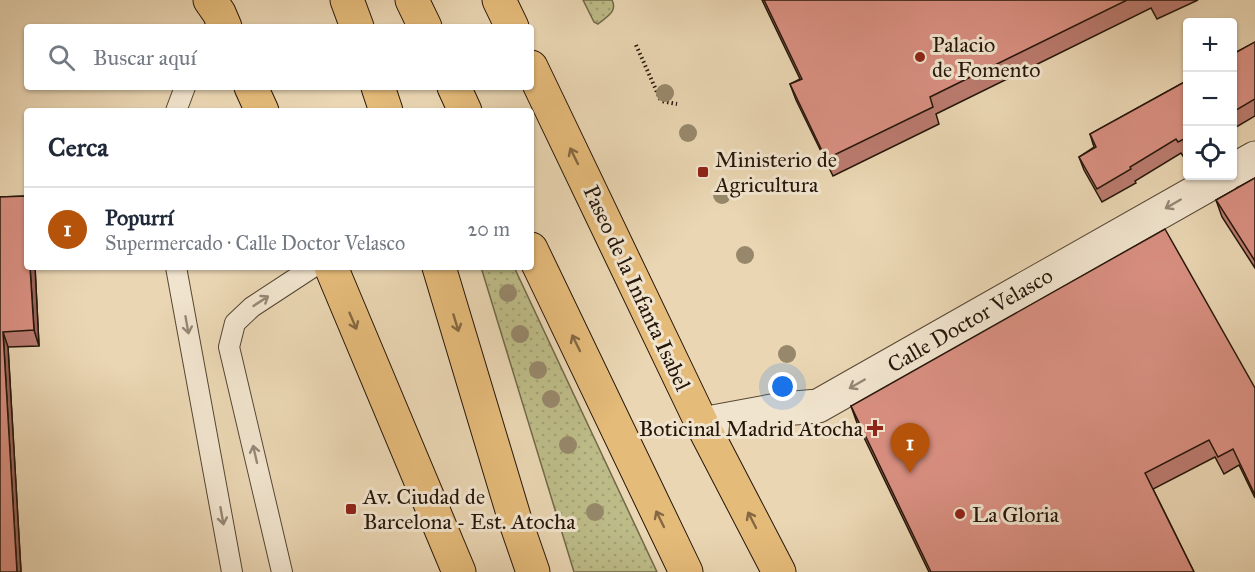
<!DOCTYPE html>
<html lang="es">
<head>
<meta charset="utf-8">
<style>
	:root { --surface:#fff; --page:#f6f6f7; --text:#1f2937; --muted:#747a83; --line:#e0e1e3; --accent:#b45309 }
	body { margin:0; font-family:"IM FELL Great Primer",serif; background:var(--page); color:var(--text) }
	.controls { position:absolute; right:18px; top:18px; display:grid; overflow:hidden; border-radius:6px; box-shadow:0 2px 4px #0004 }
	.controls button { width:54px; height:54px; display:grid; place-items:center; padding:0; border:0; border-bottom:2px solid var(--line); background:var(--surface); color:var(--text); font:30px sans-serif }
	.you { position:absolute; left:783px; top:387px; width:21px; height:21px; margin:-15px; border:4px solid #fff; border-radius:50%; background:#1a73e8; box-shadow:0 0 0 9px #1a73e833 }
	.badge { display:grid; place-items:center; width:39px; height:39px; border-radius:50%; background:var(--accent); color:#fff; font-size:20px; font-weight:700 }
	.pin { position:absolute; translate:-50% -50px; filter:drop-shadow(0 2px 3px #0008) }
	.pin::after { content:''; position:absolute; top:32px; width:21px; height:18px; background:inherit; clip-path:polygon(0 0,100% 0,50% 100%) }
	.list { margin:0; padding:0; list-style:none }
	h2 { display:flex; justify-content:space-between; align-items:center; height:78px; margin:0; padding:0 24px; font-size:26px }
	h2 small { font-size:20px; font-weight:400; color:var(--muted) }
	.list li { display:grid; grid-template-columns:39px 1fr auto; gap:18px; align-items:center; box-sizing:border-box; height:84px; padding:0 24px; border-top:2px solid var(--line) }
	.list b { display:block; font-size:22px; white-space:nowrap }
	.list p { margin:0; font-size:20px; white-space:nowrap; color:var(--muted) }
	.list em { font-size:20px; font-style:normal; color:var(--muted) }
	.icon { flex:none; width:33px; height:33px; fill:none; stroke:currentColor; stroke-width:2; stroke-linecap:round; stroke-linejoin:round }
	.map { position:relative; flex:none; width:1255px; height:572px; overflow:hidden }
	.search { position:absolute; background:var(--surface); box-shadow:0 2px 4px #0004; left:24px; top:24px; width:510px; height:66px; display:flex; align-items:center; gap:15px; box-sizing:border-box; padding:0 21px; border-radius:6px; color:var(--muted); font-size:22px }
	.panel { position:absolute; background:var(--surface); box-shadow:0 2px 4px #0004; left:24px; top:108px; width:510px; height:162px; border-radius:6px }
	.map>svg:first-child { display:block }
	.grass { fill:url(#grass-dots); stroke:#716949; stroke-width:1.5 }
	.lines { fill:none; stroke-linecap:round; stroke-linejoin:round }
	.service-casing { stroke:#564634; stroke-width:22 }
	.minor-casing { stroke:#564634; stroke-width:35 }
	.primary-casing { stroke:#25160a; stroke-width:35 }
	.path { stroke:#25160a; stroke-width:4; stroke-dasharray:1.5 3; stroke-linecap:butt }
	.service { stroke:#f1e4ce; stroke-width:20 }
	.minor { stroke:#f1e4ce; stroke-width:33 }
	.primary { stroke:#e5bb7a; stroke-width:33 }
	.tree { fill:#97886b }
	.wall { fill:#bb7b6f; stroke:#25160a; stroke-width:1.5 }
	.shaded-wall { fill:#98645a; stroke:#25160a; stroke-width:1.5 }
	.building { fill:#d98f81; stroke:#25160a; stroke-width:1.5 }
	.oneway { stroke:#856842 }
	.oneway2 { stroke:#958776 }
	.poi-dot { fill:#8f2418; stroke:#f1e4ce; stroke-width:2 }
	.labels { text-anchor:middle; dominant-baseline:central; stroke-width:6; stroke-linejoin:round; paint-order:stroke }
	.poi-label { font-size:22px; fill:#25160a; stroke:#f1e4ce; text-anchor:start }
	.street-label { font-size:22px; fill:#25160a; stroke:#f1e4ce }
</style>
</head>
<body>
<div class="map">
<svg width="1255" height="572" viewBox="0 0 1255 572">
	<defs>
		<pattern id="grass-dots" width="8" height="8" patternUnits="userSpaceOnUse" patternTransform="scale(1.5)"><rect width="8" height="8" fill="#bdbc88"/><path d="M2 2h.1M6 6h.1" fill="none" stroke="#a2a174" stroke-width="1.8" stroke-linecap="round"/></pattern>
	</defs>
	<rect width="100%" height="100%" fill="#ead6b3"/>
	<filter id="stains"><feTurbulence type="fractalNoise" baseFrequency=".00333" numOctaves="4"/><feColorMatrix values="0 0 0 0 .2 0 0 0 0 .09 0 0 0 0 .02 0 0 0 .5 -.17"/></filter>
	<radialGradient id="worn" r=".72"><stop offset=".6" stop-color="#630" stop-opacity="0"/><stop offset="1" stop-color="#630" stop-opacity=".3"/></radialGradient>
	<g class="grass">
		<path d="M583 0H612C618 12 606 17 598 24L594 22Z"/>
		<path d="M481 267H514L657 572H574Z"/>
	</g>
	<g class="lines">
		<g class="service-casing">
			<g id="service">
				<path d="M176 111 185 87"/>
				<path d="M176 267 232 572"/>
				<path d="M282 572 229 347 235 323 252 307 313 267"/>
			</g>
		</g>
		<g class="minor-casing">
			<g id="minor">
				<path d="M1232 171 1255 158"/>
				<path d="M702 424 783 409 818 406 1224 176"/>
			</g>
		</g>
		<g class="primary-casing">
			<g id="primary">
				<path d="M210 0 219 13 225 27"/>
				<path d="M347 0 357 27"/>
				<path d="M412 0 425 27"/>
				<path d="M499 0 512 27"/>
				<path d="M531 67 702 424 779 572"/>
				<path d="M251 87 262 111"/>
				<path d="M378 87 386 111"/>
				<path d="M454 87 465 111"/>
				<path d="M531 249 686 572"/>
				<path d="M331 267 459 572"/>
				<path d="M439 267 515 520 533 572"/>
			</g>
		</g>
		<path class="path" d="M636 45 661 101 677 104"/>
		<use href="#service" class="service"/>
		<use href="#minor" class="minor"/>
		<use href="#primary" class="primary"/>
	</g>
	<g class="tree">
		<circle cx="665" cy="93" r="9"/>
		<circle cx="688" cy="133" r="9"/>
		<circle cx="722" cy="195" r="9"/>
		<circle cx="745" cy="255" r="9"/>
		<circle cx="508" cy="293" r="9"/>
		<circle cx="520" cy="334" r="9"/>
		<circle cx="787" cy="354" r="9"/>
		<circle cx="538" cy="370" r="9"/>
		<circle cx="551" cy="399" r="9"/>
		<circle cx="568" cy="445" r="9"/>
		<circle cx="595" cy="512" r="9"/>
	</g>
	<g class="wall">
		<path d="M762 0H1198L1157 19 1151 8 936 114 939 124 833 176 796 100 790 84 800 79Z"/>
		<path d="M1255 42V116L1233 129V54Z"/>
		<path d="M1188 80V154L1183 156 1181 153 1135 181 1136 183 1102 202 1084 170 1079 157 1094 147 1090 134Z"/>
		<path d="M1255 178V268L1222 217 1216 200Z"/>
		<path d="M26 196 27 267H35L39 346 8 347 21 572H0V197Z"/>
		<path d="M1255 388V498L1239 465 1224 474 1215 457 1153 489 1194 572H929L857 423 851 406Z"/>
	</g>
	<g class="shaded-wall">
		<path d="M30 267H35L39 346 34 330Z"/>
		<path d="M3 332 8 347 21 572H17Z"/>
	</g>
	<g class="building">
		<path d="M764 0H1127L930 97 933 107 826 159 790 84 802 79Z"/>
		<path d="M1255 42V99L1233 112V54Z"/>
		<path d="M1188 80V137L1178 142 1176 139 1130 167 1131 169 1097 189 1079 157 1096 147 1090 134Z"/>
		<path d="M1255 178V261L1216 200Z"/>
		<path d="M26 196 27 267H30L34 330 3 332 17 572H0V197Z"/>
		<path d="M1165 229 1255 388V495L1233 449 1218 457 1209 440 1145 473 1194 572H931L851 406Z"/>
	</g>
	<defs><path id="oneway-shaft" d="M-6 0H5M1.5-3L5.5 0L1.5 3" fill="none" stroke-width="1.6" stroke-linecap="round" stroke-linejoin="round" transform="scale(1.5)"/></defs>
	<g class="oneway">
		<use href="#oneway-shaft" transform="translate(574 156) rotate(-116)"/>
		<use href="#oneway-shaft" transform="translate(353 321) rotate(67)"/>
		<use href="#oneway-shaft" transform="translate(456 323) rotate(73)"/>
		<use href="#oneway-shaft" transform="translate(576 343) rotate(-116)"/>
		<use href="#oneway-shaft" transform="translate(660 519) rotate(-116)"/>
		<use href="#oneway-shaft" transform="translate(752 520) rotate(-117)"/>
	</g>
	<g class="oneway2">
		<use href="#oneway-shaft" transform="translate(1173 204) rotate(150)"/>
		<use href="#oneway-shaft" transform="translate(261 301) rotate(-33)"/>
		<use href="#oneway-shaft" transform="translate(187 325) rotate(80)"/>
		<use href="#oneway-shaft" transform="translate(857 384) rotate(150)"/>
		<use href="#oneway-shaft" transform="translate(255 454) rotate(-103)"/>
		<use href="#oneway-shaft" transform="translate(222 516) rotate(80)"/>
	</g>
	<g class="poi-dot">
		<circle cx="920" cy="57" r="6"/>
		<rect x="697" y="166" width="12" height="12" rx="3"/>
		<path d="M872 419h6v6h6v6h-6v6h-6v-6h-6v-6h6z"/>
		<rect x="345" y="503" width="12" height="12" rx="3"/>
		<circle cx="960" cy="514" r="6"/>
	</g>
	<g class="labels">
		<g class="poi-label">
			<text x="932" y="44">Palacio<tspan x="932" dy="25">de Fomento</tspan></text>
			<text x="715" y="159">Ministerio de<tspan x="715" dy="25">Agricultura</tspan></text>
			<text x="863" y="428" text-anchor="end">Boticinal Madrid Atocha</text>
			<text x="363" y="496">Av. Ciudad de<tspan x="363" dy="25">Barcelona - Est. Atocha</tspan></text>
			<text x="972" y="514">La Gloria</text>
		</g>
		<g class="street-label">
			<text transform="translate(637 288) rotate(65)">Paseo de la Infanta Isabel</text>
			<text transform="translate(970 320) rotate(-30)">Calle Doctor Velasco</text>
		</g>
	</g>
	<rect width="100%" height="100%" filter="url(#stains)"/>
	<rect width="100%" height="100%" fill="url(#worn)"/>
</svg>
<div class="controls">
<button>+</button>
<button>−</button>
<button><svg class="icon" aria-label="locate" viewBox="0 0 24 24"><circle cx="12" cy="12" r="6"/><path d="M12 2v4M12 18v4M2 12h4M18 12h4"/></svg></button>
</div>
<div class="you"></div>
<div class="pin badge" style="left:910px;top:473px">1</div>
<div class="search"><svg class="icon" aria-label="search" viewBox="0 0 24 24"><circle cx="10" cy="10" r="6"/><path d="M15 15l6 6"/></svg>Buscar aquí</div>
<section class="panel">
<h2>Cerca<small></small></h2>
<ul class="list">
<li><span class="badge">1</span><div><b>Popurrí</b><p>Supermercado · Calle Doctor Velasco</p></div><em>20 m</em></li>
</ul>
</section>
</div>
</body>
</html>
